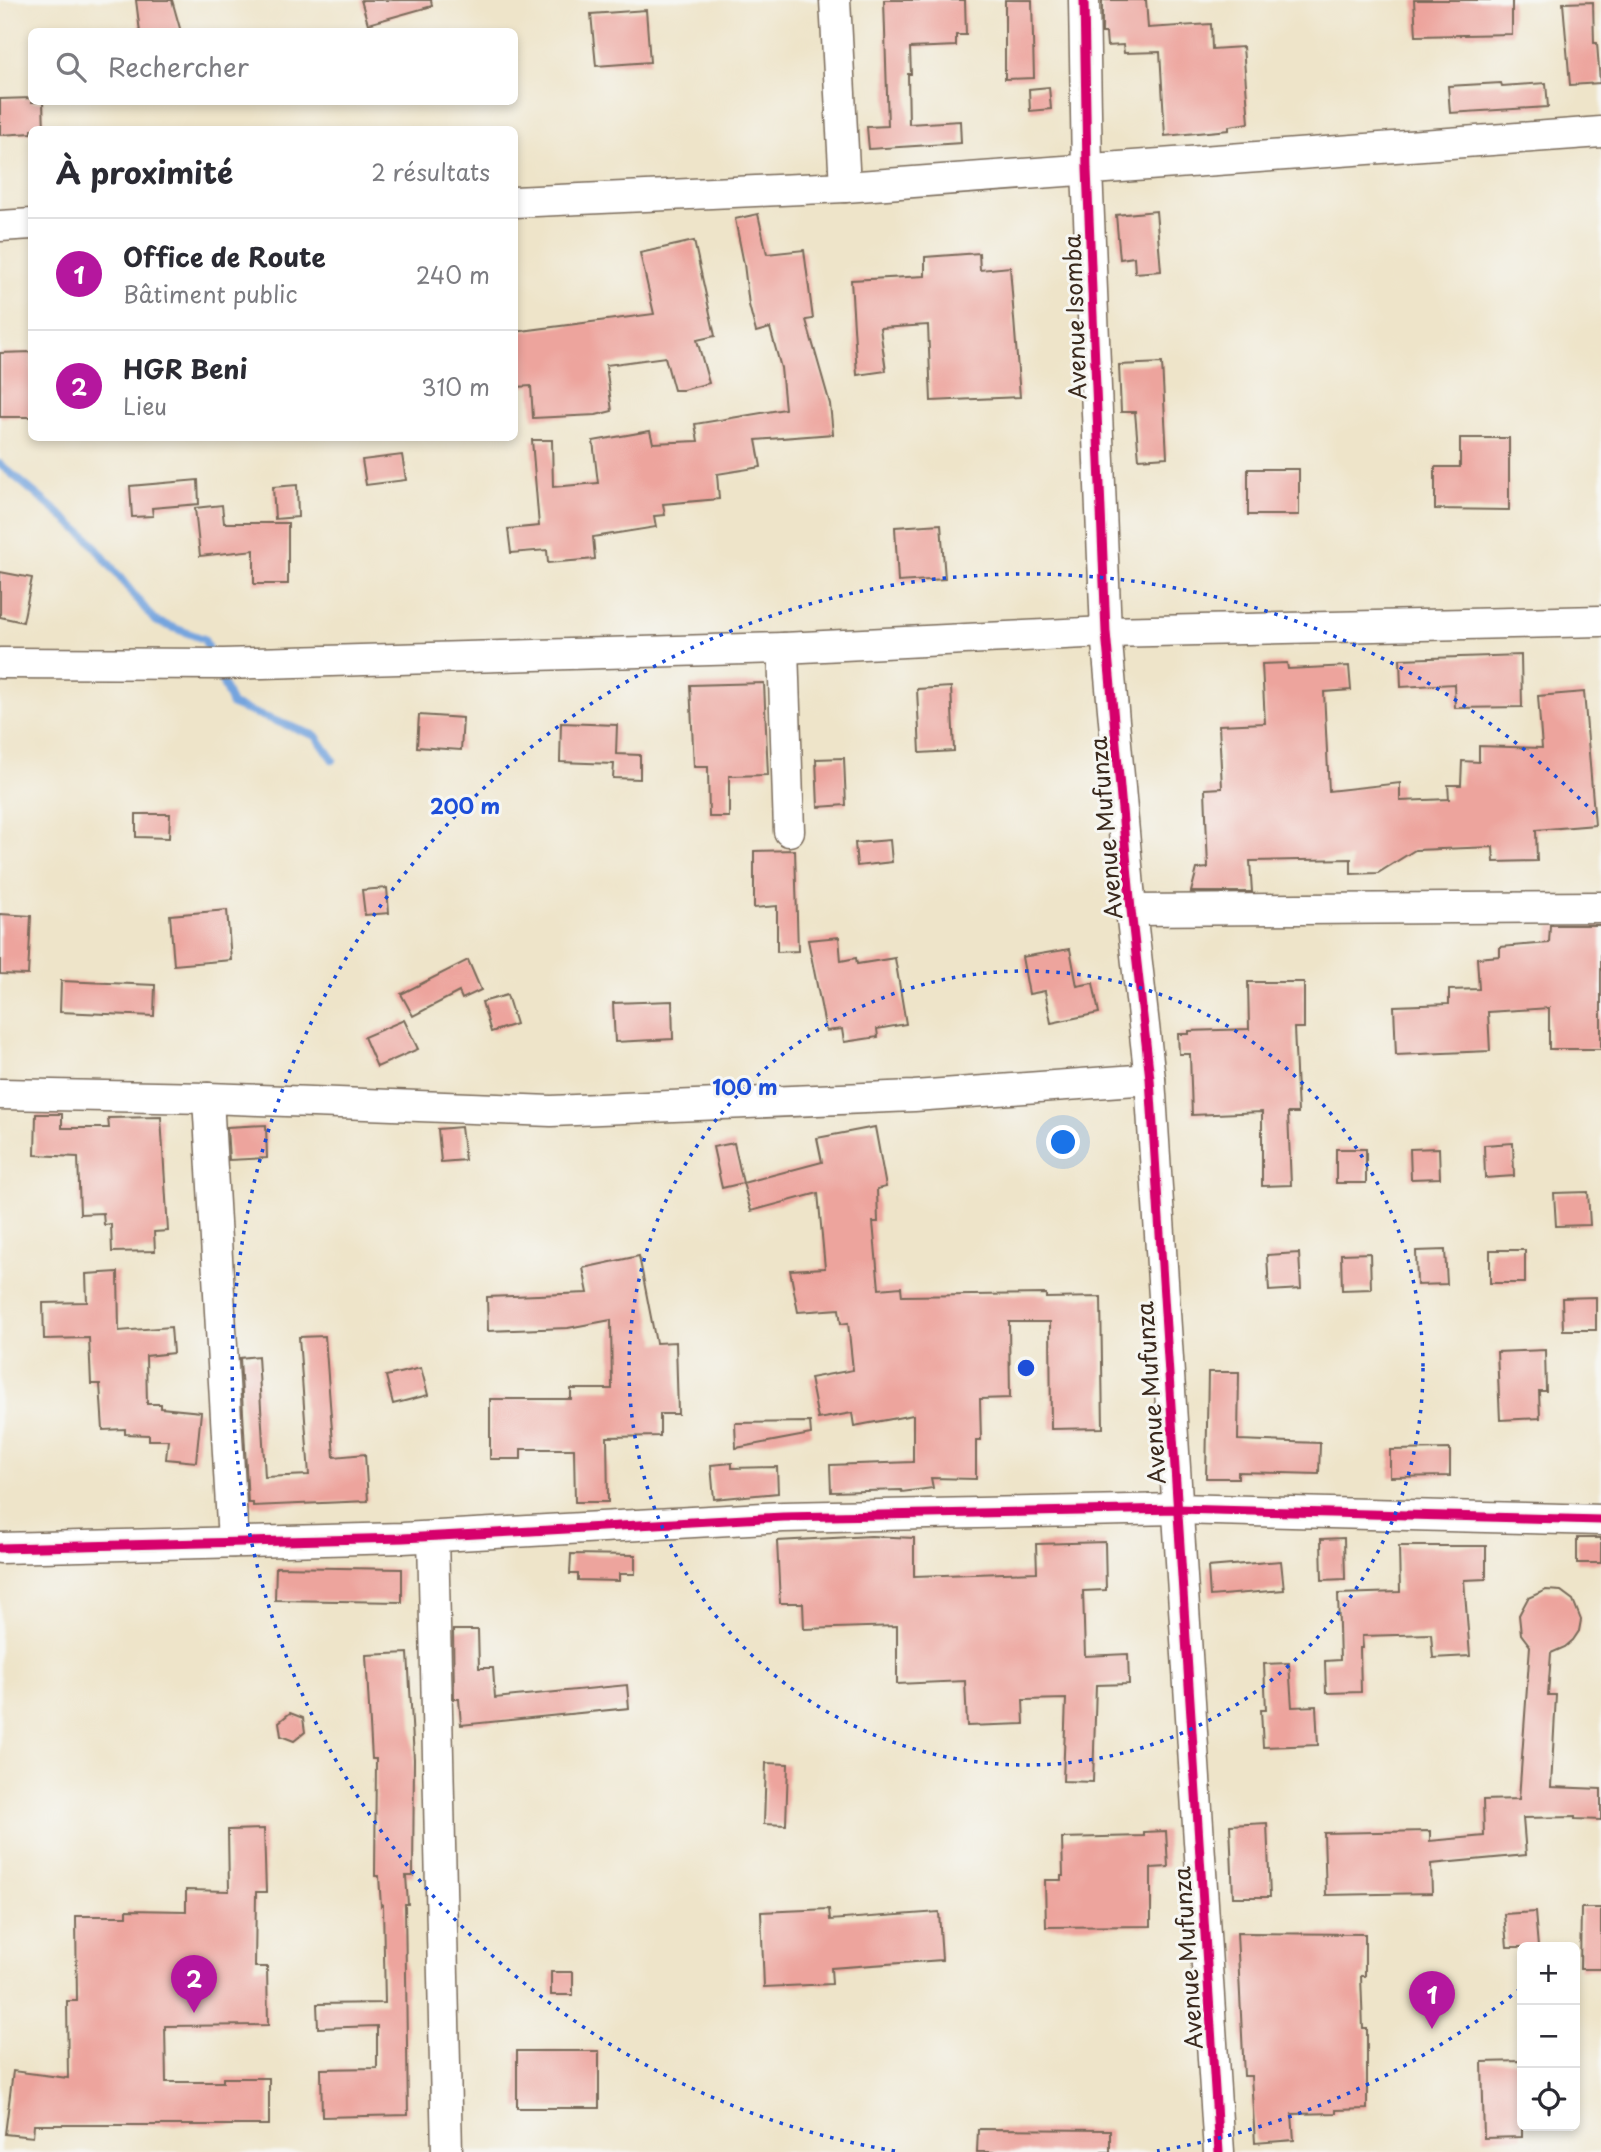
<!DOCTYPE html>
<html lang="fr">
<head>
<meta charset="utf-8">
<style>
	:root { --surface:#fff; --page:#f2f2f3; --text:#2b2b33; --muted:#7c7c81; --line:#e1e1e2; --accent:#b5179e }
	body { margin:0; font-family:"Playpen Sans",sans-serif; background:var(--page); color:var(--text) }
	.controls { position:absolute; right:21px; bottom:21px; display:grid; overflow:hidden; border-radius:10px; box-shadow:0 4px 10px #0003 }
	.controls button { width:63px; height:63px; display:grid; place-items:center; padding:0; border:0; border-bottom:2px solid var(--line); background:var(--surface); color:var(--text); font:35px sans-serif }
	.you { position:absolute; left:1064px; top:1143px; width:24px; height:24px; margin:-18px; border:5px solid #fff; border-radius:50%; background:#1a73e8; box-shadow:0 0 0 10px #1a73e833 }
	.badge { display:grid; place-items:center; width:46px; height:46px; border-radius:50%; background:var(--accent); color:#fff; font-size:23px; font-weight:700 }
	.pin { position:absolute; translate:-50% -58px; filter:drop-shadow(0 2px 4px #0008) }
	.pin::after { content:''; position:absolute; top:37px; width:24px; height:21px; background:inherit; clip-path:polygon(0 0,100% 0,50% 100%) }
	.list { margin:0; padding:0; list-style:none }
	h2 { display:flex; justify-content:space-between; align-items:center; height:91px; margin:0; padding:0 28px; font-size:30px }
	h2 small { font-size:23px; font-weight:400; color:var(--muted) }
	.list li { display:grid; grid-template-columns:46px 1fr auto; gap:21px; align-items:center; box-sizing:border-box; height:112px; padding:0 28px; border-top:2px solid var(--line) }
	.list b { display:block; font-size:26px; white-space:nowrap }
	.list p { margin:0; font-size:23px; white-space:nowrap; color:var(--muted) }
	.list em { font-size:23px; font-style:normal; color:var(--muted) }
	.icon { flex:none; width:38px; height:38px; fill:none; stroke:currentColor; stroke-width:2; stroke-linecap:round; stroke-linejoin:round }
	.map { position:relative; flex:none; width:1601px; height:2152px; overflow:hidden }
	.search { position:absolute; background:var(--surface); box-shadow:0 4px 10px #0003; left:28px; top:28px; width:490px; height:77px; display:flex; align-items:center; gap:18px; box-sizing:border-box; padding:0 24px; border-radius:10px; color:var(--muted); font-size:26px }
	.panel { position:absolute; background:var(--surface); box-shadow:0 4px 10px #0003; left:28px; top:126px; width:490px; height:315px; border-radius:10px }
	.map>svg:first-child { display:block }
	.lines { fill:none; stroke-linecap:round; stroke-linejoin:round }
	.stream { stroke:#75a4de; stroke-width:8 }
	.building { fill:#eda49d }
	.street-casing { stroke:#7a6b5a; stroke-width:33 }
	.street { stroke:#fff; stroke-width:30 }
	.cycleway-casing { stroke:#f6f6f2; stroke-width:13 }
	.cycleway { stroke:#d6006c; stroke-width:9 }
	.ring { fill:none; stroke:#1d4ed8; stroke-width:3.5; stroke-dasharray:3.5 7 }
	.labels { text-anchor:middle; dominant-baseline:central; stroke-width:6; stroke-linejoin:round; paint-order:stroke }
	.street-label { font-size:23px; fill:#3b2a1e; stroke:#f6f6f2 }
	.centre { fill:#1d4ed8; stroke:#f6f6f2; stroke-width:3.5 }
	.ring-label { font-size:21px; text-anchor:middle; font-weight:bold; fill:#1d4ed8; stroke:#f6f6f2; stroke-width:6; stroke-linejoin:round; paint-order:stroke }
</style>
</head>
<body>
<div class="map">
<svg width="1601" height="2152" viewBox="0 0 1601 2152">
	<rect width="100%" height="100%" fill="#f6f6f2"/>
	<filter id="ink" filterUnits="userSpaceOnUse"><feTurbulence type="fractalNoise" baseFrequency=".0143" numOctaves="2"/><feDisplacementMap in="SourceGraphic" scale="14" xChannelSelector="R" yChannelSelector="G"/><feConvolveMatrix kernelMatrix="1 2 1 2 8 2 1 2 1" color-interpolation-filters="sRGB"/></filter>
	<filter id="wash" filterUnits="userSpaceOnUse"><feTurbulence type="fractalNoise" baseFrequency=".00686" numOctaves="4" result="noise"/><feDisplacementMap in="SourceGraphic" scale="28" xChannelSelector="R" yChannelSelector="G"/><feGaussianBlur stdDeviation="1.57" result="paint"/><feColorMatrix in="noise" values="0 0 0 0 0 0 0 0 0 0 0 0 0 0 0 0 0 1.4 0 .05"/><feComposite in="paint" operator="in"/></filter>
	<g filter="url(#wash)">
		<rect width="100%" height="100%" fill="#eee4c9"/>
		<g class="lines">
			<g class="stream">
				<path d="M0 464 88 538 155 621 204 639 212 657"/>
				<path d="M217 669 232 705 316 736 333 760"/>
			</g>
		</g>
		<g id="blocks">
			<g class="building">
				<path d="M136 0H172L181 32H140Z"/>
				<path d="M361 0H431L432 6 368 24Z"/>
				<path d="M884 0H965L966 35H956V46L910 48 911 74H908L909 124 960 121 961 143 869 149 867 127 888 126Z"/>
				<path d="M1005 0H1032L1034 78 1005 79Z"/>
				<path d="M1102 0H1146L1148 28 1211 24 1212 49 1243 47 1249 123 1229 126V130L1165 136 1160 52 1124 53 1123 45 1107 46 1106 33H1102Z"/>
				<path d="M1414 0H1512V34L1416 36Z"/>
				<path d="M1593 2 1594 43H1597L1600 83 1570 85 1563 3Z"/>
				<path d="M646 10 650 62 596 66 591 14Z"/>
				<path d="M1501 83 1502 86 1546 83 1548 107 1450 113 1448 86Z"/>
				<path d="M1049 87 1051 109 1030 111 1029 89Z"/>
				<path d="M32 98V102H43L44 130H32V133L0 135V99Z"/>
				<path d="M1156 211 1161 271 1135 273 1134 257 1120 259 1116 215Z"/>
				<path d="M758 214 767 254 804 250 813 319 806 320 830 404 833 434 756 440 761 467 717 474 719 499 663 504 665 515 654 516 656 527 593 537 595 559 548 563 547 550 511 553 508 529 539 526 532 440H552L553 487 598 483 593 441 650 431 653 443 698 441 695 424 785 409 781 368 770 328 756 332 749 305 744 264 735 219Z"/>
				<path d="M694 241 715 336 697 340 709 383 683 390H674L665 357 606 365 612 411 596 415 533 418 531 386 516 387 514 332 654 314 640 253Z"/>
				<path d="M979 253 980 270 1010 267 1020 397 931 401 928 325 880 328 886 371 857 375 851 280 925 276V257Z"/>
				<path d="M32 352V417H0V353Z"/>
				<path d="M1162 363 1167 457 1139 459 1135 412H1121L1119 365Z"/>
				<path d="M1460 438H1509V510L1435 509V467H1460Z"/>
				<path d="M402 455 406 480 366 485 362 460Z"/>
				<rect x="1248" y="469" width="51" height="46"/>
				<path d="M198 480 199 504 152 508 153 516 132 517 130 486Z"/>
				<path d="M297 485 298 517 275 519 273 487Z"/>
				<path d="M222 505 224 523H288V584H254V550L200 556 195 508Z"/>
				<path d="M941 524 945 579 898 582 895 527Z"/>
				<path d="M0 572 32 578 23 622 0 617Z"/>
				<path d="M1521 655 1522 707 1455 708 1454 684 1401 687 1400 659Z"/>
				<path d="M1287 663 1288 669 1349 666 1351 690 1324 692 1329 791 1400 783V801L1449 799 1448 785H1461L1462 761 1479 762V746L1542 748 1538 696 1584 692 1595 825 1536 830 1537 861 1494 862 1493 847 1415 850 1378 873 1351 874V859L1250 861 1252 892H1191L1197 869 1208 868 1205 789 1222 788 1219 725 1265 723 1262 664Z"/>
				<path d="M764 683 768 775 729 776V817H709L708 767H694L690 685Z"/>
				<path d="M951 687 954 751 920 753 917 689Z"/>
				<path d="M419 715 463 718 461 750 417 747Z"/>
				<path d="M561 723 617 725 616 754 640 755V779L613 778 614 764 560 762Z"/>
				<path d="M844 758 846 805 818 807 816 759Z"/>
				<path d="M136 814H170L169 838 136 837Z"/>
				<path d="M890 840 892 862 857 866 855 843Z"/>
				<path d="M795 850 798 951 777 952V906L754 908V851Z"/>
				<path d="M387 888 389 913 365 915 362 890Z"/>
				<path d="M227 910 231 960 174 965 170 915Z"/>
				<path d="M0 914 31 916 28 975 0 974Z"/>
				<path d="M1550 925H1601V1049H1549V1008L1488 1012 1490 1051 1396 1055 1394 1006 1449 1004V990L1479 989 1477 958 1500 956V947L1549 943Z"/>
				<path d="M839 937 841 961 856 958 857 964 895 958 906 1024 877 1029 878 1037 844 1042 842 1029 826 1031 808 940Z"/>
				<path d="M1070 949 1077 986 1093 983 1099 1013 1051 1023 1045 991 1029 994 1022 957Z"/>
				<path d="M468 960 481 990 462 999 459 992 413 1016 401 994Z"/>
				<path d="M61 981 155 985 154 1016 60 1012Z"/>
				<path d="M1248 982H1304V1028H1294L1298 1113H1288L1291 1185 1262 1186V1112L1192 1115 1190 1054H1179L1178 1034H1189V1031L1249 1029Z"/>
				<path d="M507 995 516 1024 491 1032 482 1002Z"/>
				<path d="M672 1001 673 1039 615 1042 613 1003Z"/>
				<path d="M404 1020 418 1049 377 1067 364 1037Z"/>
				<path d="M36 1114H62V1128H109L108 1118 161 1117 168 1231 154 1232 155 1251 112 1252 111 1224 104 1225 103 1213 80 1214 78 1157 35 1155Z"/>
				<path d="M266 1125 267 1158 229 1160 227 1127Z"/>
				<path d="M461 1127 465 1160 441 1162 438 1129Z"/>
				<path d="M875 1127 886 1187 877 1189 878 1222H873L879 1289 901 1287 902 1296 1046 1294V1298L1101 1297 1103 1428 1051 1429 1050 1322H1009L1010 1398 980 1399 981 1440H976V1479L931 1478 933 1488 902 1492 901 1490 831 1492 830 1465 913 1462V1415L854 1426 852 1413 818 1419 810 1378 853 1370 848 1323 841 1324 839 1309 798 1312 790 1270 825 1268 818 1193 751 1211 743 1183 822 1162 817 1138Z"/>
				<path d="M734 1143 743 1183 722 1188 713 1147Z"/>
				<path d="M1513 1143 1514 1176 1485 1178 1484 1145Z"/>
				<path d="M1439 1148 1440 1178 1411 1179 1410 1149Z"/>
				<rect x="1336" y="1149" width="30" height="34"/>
				<path d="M1588 1192 1590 1225 1556 1226 1554 1193Z"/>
				<path d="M1445 1250 1447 1284 1417 1285 1416 1251Z"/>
				<rect x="1490" y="1250" width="35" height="33"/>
				<path d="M1299 1253 1301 1289 1269 1291 1267 1255Z"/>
				<path d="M1370 1253 1371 1289 1342 1290 1341 1254Z"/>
				<path d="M639 1256 656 1343 676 1342 678 1414H660V1436L607 1437 608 1502H575L574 1449H521V1459H490V1399H571V1389H612L611 1320 568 1328 488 1331 487 1297 588 1293 583 1268Z"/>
				<path d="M118 1272 119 1331 171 1327 173 1353 146 1356 147 1404H161V1408L201 1412 196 1462 166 1459 168 1440H149V1435L125 1434V1429L103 1430 100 1384H91L89 1338 44 1339 43 1303 87 1302 86 1274Z"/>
				<path d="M1596 1297V1330H1563L1562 1298Z"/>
				<path d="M325 1336 334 1457 365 1454 368 1501 253 1506V1503H248L240 1358 258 1356 265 1477 309 1475 299 1337Z"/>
				<path d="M1545 1350 1546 1391H1539L1540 1418 1500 1420 1497 1352Z"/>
				<path d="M421 1368 428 1395 393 1404 386 1376Z"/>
				<path d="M1208 1372H1239L1238 1440 1320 1443 1319 1474 1238 1472V1478H1206Z"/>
				<path d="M810 1422 811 1434 736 1448 735 1423Z"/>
				<path d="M1450 1449V1476L1390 1477V1450Z"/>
				<path d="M732 1463V1468L777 1467 778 1493 714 1499 711 1465Z"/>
				<path d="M871 1536 914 1538V1576L1037 1572 1036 1544 1105 1542 1106 1590 1083 1591 1085 1656 1128 1654 1129 1684 1096 1685 1093 1782 1063 1781 1066 1699 1023 1700 1024 1724 967 1726 965 1681 897 1684V1626L804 1629 803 1603H780L777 1541Z"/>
				<path d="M1344 1538 1345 1579 1322 1580 1321 1539Z"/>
				<rect x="1577" y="1538" width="24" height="25"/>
				<path d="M1399 1546H1486V1579L1464 1580 1470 1656 1433 1658 1431 1634 1362 1636 1363 1648H1360L1361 1692 1326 1693 1325 1661 1340 1660 1338 1594 1400 1592Z"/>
				<path d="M571 1554 635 1555V1574H619V1581L578 1580V1574H570Z"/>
				<path d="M1281 1561 1284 1590 1210 1596 1208 1567Z"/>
				<path d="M276 1567 402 1569V1602L275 1600Z"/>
				<path d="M1546 1590 1561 1591 1573 1600 1581 1620 1579 1631 1573 1640 1565 1647 1551 1653 1548 1695H1556L1551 1787 1601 1789V1820L1575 1819V1817L1523 1818 1526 1855 1431 1864 1432 1893 1326 1895 1324 1833 1430 1831V1841L1484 1836 1483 1800 1519 1799 1530 1646 1521 1634 1519 1615 1528 1598Z"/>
				<path d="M453 1630H478L479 1668H493L495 1698 627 1685 629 1708 461 1725 459 1699H454Z"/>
				<path d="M408 1653 414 1759 413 1876H406L408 1904H405L408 2115 322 2117 321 2069 377 2068V2026L318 2028 317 2004 385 2003 383 1905 381 1906 379 1876H375L376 1759H372L366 1655Z"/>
				<path d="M1289 1663 1292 1707 1316 1706 1318 1745 1263 1747 1261 1710H1266L1264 1664Z"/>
				<path d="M290 1713 303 1718 305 1732 294 1741 281 1736 279 1722Z"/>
				<path d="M766 1763 788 1764 786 1825 764 1824Z"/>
				<path d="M1267 1823 1270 1897H1233L1230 1825Z"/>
				<path d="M264 1829 266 1892H256L255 1967H267L268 2025 165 2026 166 2082H223V2078H269V2125H34L33 2137 5 2134 13 2071 68 2078 67 2001H77L76 1916H127V1910L186 1911V1890L229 1891 228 1830Z"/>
				<path d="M1166 1831 1168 1867 1151 1868V1926L1046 1927 1045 1880H1061V1876H1063L1062 1838 1144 1836V1832Z"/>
				<path d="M1581 1908H1601V1969H1580Z"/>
				<path d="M829 1909 830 1920 939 1912 942 1960 831 1968 832 1984 764 1987 761 1912Z"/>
				<path d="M1535 1912 1538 1947H1507L1504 1914Z"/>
				<path d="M1237 1933 1365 1934V1976H1361L1363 2029H1367V2109L1336 2110V2113L1292 2114 1294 2140 1255 2143 1251 2076H1244Z"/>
				<rect x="551" y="1972" width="22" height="23"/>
				<rect x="517" y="2051" width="82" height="57"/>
				<path d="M1522 2061V2137L1484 2138 1482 2062Z"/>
				<path d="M978 2129 1110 2130V2152H977Z"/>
			</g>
		</g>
	</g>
	<g filter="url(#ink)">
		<use href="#blocks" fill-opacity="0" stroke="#7a6b5a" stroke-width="2"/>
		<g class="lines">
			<g class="street-casing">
				<g id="street">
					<path d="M835 0 845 187"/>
					<path d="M1084 0 1087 169 1106 632 1131 910 1150 1079 1219 2152"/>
					<path d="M514 202 845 187 1601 132"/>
					<path d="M0 226 32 224"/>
					<path d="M783 648 789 831"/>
					<path d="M0 663 224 664 783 648 1106 632 1601 621"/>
					<path d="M1131 910 1601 907"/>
					<path d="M0 1094 208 1098 551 1111 914 1096 1150 1079"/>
					<path d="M208 1098 233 1542"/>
					<path d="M433 1536 447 2152"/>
					<path d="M0 1548 403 1538 783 1517 1177 1509 1601 1520"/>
				</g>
			</g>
			<use href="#street" class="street"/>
			<g class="cycleway-casing">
				<g id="cycleway">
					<path d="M1084 0 1087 169 1106 632 1131 910 1150 1079 1219 2152"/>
					<path d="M0 1548 403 1538 783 1517 1177 1509 1601 1520"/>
				</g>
			</g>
			<use href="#cycleway" class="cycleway"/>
		</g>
	</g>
	<g class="ring">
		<circle cx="1026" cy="1368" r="397"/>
		<path d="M1520 1989A794 794 0 0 1 1157 2151M895 2151A794 794 0 1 1 1597 816"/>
	</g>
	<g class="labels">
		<g class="street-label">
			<text transform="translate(1074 317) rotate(-92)">Avenue Isomba</text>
			<text transform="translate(1105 828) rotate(-95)">Avenue Mufunza</text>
			<text transform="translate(1150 1393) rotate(-94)">Avenue Mufunza</text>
			<text transform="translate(1187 1958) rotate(-94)">Avenue Mufunza</text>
		</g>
	</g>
	<circle cx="1026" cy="1368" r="10" class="centre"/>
	<g class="ring-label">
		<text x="465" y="814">200 m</text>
		<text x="745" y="1095">100 m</text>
	</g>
</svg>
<div class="controls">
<button>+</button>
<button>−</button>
<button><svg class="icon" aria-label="locate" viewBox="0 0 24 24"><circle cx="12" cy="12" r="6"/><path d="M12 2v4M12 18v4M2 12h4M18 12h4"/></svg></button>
</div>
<div class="you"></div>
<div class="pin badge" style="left:1432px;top:2029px">1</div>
<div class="pin badge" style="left:194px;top:2013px">2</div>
<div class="search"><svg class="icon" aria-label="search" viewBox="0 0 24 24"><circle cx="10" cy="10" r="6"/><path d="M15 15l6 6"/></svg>Rechercher</div>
<section class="panel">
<h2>À proximité<small>2 résultats</small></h2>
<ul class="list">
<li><span class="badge">1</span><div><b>Office de Route</b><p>Bâtiment public</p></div><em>240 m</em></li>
<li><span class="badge">2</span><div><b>HGR Beni</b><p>Lieu</p></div><em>310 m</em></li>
</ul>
</section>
</div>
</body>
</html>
